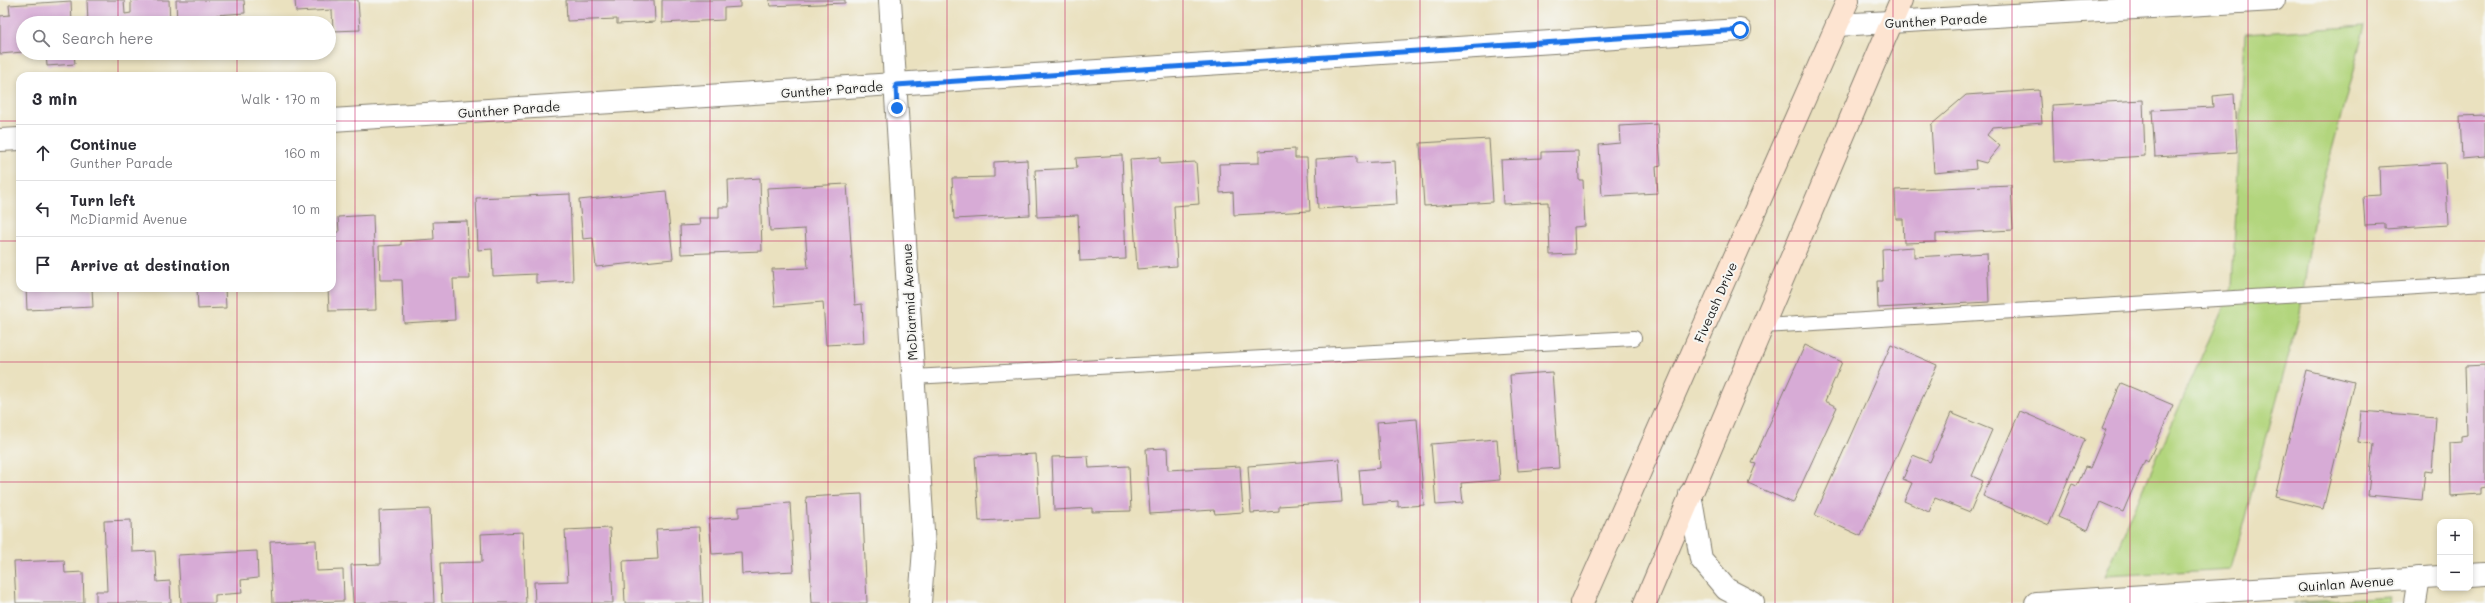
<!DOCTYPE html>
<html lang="en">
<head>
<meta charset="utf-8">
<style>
	:root { --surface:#fff; --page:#f2f2f3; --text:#2b2b33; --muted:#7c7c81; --line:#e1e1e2 }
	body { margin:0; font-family:Mali,sans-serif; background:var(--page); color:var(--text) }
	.controls { position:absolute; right:12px; bottom:12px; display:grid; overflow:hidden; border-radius:8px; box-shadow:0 2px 6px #0003 }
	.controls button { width:36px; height:36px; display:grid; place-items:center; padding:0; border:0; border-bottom:1px solid var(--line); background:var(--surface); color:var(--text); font:20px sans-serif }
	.stop { position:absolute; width:12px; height:12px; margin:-9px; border:3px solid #1a73e8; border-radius:50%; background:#fff }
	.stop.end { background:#1a73e8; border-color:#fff; box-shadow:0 1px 4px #0008 }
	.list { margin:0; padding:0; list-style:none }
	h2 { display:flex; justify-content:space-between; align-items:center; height:52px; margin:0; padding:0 16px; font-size:17px }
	h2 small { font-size:13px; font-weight:400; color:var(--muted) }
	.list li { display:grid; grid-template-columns:26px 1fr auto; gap:12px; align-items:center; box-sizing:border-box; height:56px; padding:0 16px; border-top:1px solid var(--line) }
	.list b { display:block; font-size:15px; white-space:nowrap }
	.list p { margin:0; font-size:13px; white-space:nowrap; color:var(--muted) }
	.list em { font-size:13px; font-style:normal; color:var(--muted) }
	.icon { flex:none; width:22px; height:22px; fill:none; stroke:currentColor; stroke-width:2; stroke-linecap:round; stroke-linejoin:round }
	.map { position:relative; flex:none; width:2485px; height:603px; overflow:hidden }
	.search { position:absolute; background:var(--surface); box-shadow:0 2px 6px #0003; left:16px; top:16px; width:320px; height:44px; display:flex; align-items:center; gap:10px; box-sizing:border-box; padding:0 14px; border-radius:22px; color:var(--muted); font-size:15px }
	.panel { position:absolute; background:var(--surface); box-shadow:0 2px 6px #0003; left:16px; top:72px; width:320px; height:220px; border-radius:12px }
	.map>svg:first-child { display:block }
	.green { fill:#b2d57d; stroke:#67784c }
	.building { fill:#d7abd6 }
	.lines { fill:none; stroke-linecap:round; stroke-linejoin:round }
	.service-casing { stroke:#837e6e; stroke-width:16 }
	.minor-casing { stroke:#837e6e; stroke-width:24 }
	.secondary-casing { stroke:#837e6e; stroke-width:24 }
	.service { stroke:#fff; stroke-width:14 }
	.minor { stroke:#fff; stroke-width:22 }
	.secondary { stroke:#fde4d1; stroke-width:22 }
	.route { stroke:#1a73e8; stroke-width:5 }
	.grid { fill:none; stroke:#c2185b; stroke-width:1; stroke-opacity:0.55 }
	.labels { text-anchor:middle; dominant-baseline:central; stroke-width:4; stroke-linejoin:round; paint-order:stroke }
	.street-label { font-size:13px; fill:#1c1c1c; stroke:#f6f6f2 }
</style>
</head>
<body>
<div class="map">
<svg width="2485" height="603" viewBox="0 0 2485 603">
	<rect width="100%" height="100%" fill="#f6f6f2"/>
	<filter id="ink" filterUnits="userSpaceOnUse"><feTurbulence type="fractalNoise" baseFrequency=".025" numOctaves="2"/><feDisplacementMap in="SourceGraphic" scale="8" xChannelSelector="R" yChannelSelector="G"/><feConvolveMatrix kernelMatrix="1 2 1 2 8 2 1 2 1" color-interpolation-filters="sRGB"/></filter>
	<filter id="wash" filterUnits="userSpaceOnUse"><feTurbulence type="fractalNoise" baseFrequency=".012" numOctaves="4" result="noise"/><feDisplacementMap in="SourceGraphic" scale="16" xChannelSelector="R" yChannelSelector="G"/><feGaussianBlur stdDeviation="0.9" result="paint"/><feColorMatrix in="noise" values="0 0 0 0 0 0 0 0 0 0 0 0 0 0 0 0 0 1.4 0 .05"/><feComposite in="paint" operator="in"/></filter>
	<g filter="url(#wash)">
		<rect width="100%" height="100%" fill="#eae1bf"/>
		<g class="green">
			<path d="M2365 26 2314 217 2300 313 2231 569 2105 576 2232 287 2245 34Z"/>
			<path d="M2390 596 2389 603H2293Z"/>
		</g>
		<g id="blocks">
			<g class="building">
				<path d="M87 0H124L125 14 131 13V0H169L170 23H88Z"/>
				<path d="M176 0H244L245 13 216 15V23H177Z"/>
				<path d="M295 0H358L360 30 333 31 332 10 296 12Z"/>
				<path d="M566 0H654L655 22 617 24V19L567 21Z"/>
				<path d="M662 0H740V7L724 8V20L662 23Z"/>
				<path d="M769 0H845V3L770 6Z"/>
				<path d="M71 1 72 23H23V52L0 54V16L10 15 9 5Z"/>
				<path d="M46 53H74L75 64 47 66Z"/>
				<path d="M89 53H109V54L89 55Z"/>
				<path d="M2039 90 2042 123 1993 127 1987 135 2000 146 1986 163 1975 160 1976 169 1934 173 1931 125 1966 95Z"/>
				<path d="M2234 94 2237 152 2155 157 2152 110 2213 107 2212 96Z"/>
				<path d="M2143 100 2145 156 2054 162 2052 105Z"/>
				<path d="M2485 115V157L2462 159 2460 116Z"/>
				<path d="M1658 124 1661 166 1656 167 1658 193 1602 196 1599 145 1620 143 1619 126Z"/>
				<path d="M1489 139 1493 202 1424 206 1420 143Z"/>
				<path d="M1295 149V158H1307L1310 211 1234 215 1233 192 1220 193 1219 164 1259 163V151Z"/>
				<path d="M1578 151 1579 180H1583L1585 226 1574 227 1575 254 1550 255 1548 202 1503 204 1501 160 1541 158V152Z"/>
				<path d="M1122 155 1126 259 1080 261 1078 215 1037 217 1035 170 1077 168 1076 158Z"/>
				<path d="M1357 156V163L1395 161 1397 204 1318 209 1316 159Z"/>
				<path d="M1160 157V164L1196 162 1199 204 1174 206 1177 266 1137 269 1130 159Z"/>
				<path d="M1027 160 1030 215 954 219 952 178 994 177V162Z"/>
				<path d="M2445 163 2448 225 2385 229V224L2365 225 2363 196 2380 195 2379 167Z"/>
				<path d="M760 178 762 251 681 254 680 226 700 225 699 218H719V207H729L728 180Z"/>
				<path d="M847 184 855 305 862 304 864 343 826 345 823 302 775 306 772 269 808 268 805 229 770 231 767 188Z"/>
				<path d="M2011 185 2013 230 1936 234V242L1904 243 1903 219H1896L1895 190Z"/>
				<path d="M666 191 673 259 596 267 593 238 583 239 579 200Z"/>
				<path d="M570 194 573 281 536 283V274L493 276 492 249 478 250 476 198Z"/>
				<path d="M373 215 376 310 329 311 328 288H332V232H339L338 217Z"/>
				<path d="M467 221 470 279H453L455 320 404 323 402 280H380L379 246 401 245V241L434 239 433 222Z"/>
				<path d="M1914 247V257L1987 253 1989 302 1878 308 1877 281H1883L1882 249Z"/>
				<path d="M26 288H92L93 307 27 310Z"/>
				<path d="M197 288H225L226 308 198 309Z"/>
				<path d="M1805 345 1842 362 1825 401 1837 407 1793 503 1748 483 1756 464 1752 463Z"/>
				<path d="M1891 345 1937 365 1861 536 1815 515Z"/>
				<path d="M2485 365V487L2480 488V494L2451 496 2450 443 2461 442V436L2467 435 2465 366Z"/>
				<path d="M2306 370 2354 382 2323 509 2275 497Z"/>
				<path d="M1552 372 1559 468 1518 471 1510 375Z"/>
				<path d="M2121 383 2173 405 2148 462 2145 460 2123 512 2100 502 2088 530 2058 517 2072 484 2077 486 2085 467 2090 468 2106 430 2102 428Z"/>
				<path d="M2020 411 2085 439 2049 525 1983 496Z"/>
				<path d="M2361 411 2436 417 2432 472 2425 471 2422 500 2368 495 2373 444 2358 442Z"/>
				<path d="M1951 413 1992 430 1972 476 1983 481 1970 512 1935 498 1929 512 1904 501 1912 483 1903 479 1913 455 1930 462Z"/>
				<path d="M1417 419 1424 505 1398 507V501L1362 504 1359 470 1380 468 1377 422Z"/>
				<path d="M1497 439 1500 480 1461 483 1463 503 1436 505 1431 444Z"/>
				<path d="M1167 448 1168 470 1240 466 1243 512 1215 514 1214 510 1150 514 1146 449Z"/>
				<path d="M1036 454 1040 518 979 521 975 457Z"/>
				<path d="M1088 456 1089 468 1129 466 1131 511 1092 512V508L1054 510 1052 457Z"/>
				<path d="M1339 459 1342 502 1279 506V511L1251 513 1248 466Z"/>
				<path d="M862 494 867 603H812L806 497Z"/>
				<path d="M790 503 794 571 742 574 741 552 712 554 709 519 739 517V507Z"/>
				<path d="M430 509 434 603H353L351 565 381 564 379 511Z"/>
				<path d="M131 520 132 552 155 551 157 582 170 581 171 603H96V591H107L104 521Z"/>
				<path d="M699 527 703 603H625L623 561 658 559 656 529Z"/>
				<path d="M610 528 613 603H535L534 582 568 581 565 530Z"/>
				<path d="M523 532 526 603H442L440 563 482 562 481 534Z"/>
				<path d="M316 540 317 571 343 570 344 601 273 603 270 542Z"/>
				<path d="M257 551 258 578 241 580 242 593 215 595V603H181L178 555Z"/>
				<path d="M64 560 65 573 83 572 84 603H16L14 562Z"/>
			</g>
		</g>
	</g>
	<g filter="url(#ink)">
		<use href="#blocks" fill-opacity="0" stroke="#837e6e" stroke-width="1"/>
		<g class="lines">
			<g class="service-casing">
				<g id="service">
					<path d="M1763 326 2485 283"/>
					<path d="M913 377 1634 338"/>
				</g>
			</g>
			<g class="minor-casing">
				<g id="minor">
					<path d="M890 0 924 548 920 603"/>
					<path d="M1837 25 2274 0"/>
					<path d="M332 120 1740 30"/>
					<path d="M0 140 20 139"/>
					<path d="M1690 494 1701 559 1726 589 1753 603"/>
					<path d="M2470 575 2485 574"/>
					<path d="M2036 603 2440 577"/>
					<path d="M2415 603 2419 578"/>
				</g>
			</g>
			<g class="secondary-casing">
				<g id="secondary">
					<path d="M1582 603 1848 0"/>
					<path d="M1645 603 1901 0"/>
				</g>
			</g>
			<use href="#service" class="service"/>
			<use href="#minor" class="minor"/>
			<use href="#secondary" class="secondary"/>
		</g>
	</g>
	<g class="lines" filter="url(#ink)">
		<path class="route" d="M897 108 896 85 1740 30"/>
	</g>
	<path class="grid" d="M118 0V23M237 0V23M355 0V603M473 0V603M592 0V603M710 0V603M828 0V603M947 0V603M1065 0V603M1183 0V603M1302 0V603M1420 0V603M1538 0V603M1657 0V603M1775 0V603M1893 0V603M2012 0V603M2130 0V603M2248 0V603M2367 0V603M118 53V76M237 53V76M0 121H20M332 121H2485M0 241H20M332 241H2485M118 288V603M237 288V603M0 362H2485M0 482H2485"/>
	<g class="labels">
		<g class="street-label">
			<text transform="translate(1936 20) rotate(-3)">Gunther Parade</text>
			<text transform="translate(832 89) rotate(-4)">Gunther Parade</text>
			<text transform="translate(509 109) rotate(-4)">Gunther Parade</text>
			<text transform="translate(909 302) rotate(-93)">McDiarmid Avenue</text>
			<text transform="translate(1715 302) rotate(-66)">Fiveash Drive</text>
			<text transform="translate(2346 583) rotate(-4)">Quinlan Avenue</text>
		</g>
	</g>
</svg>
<div class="controls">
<button>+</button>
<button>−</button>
</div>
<div class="stop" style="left:1740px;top:30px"></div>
<div class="stop end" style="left:897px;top:108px"></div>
<div class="search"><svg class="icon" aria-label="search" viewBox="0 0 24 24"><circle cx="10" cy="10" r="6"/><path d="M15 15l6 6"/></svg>Search here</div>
<section class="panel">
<h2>3 min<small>Walk · 170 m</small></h2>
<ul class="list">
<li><svg class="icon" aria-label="ahead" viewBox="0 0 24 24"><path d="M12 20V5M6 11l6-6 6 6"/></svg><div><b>Continue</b><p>Gunther Parade</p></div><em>160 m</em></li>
<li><svg class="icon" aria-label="left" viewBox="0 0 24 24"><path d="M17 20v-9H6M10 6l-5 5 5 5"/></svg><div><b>Turn left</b><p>McDiarmid Avenue</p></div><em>10 m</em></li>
<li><svg class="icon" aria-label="arrive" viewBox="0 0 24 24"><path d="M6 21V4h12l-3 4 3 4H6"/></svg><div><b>Arrive at destination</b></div></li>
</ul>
</section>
</div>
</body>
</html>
